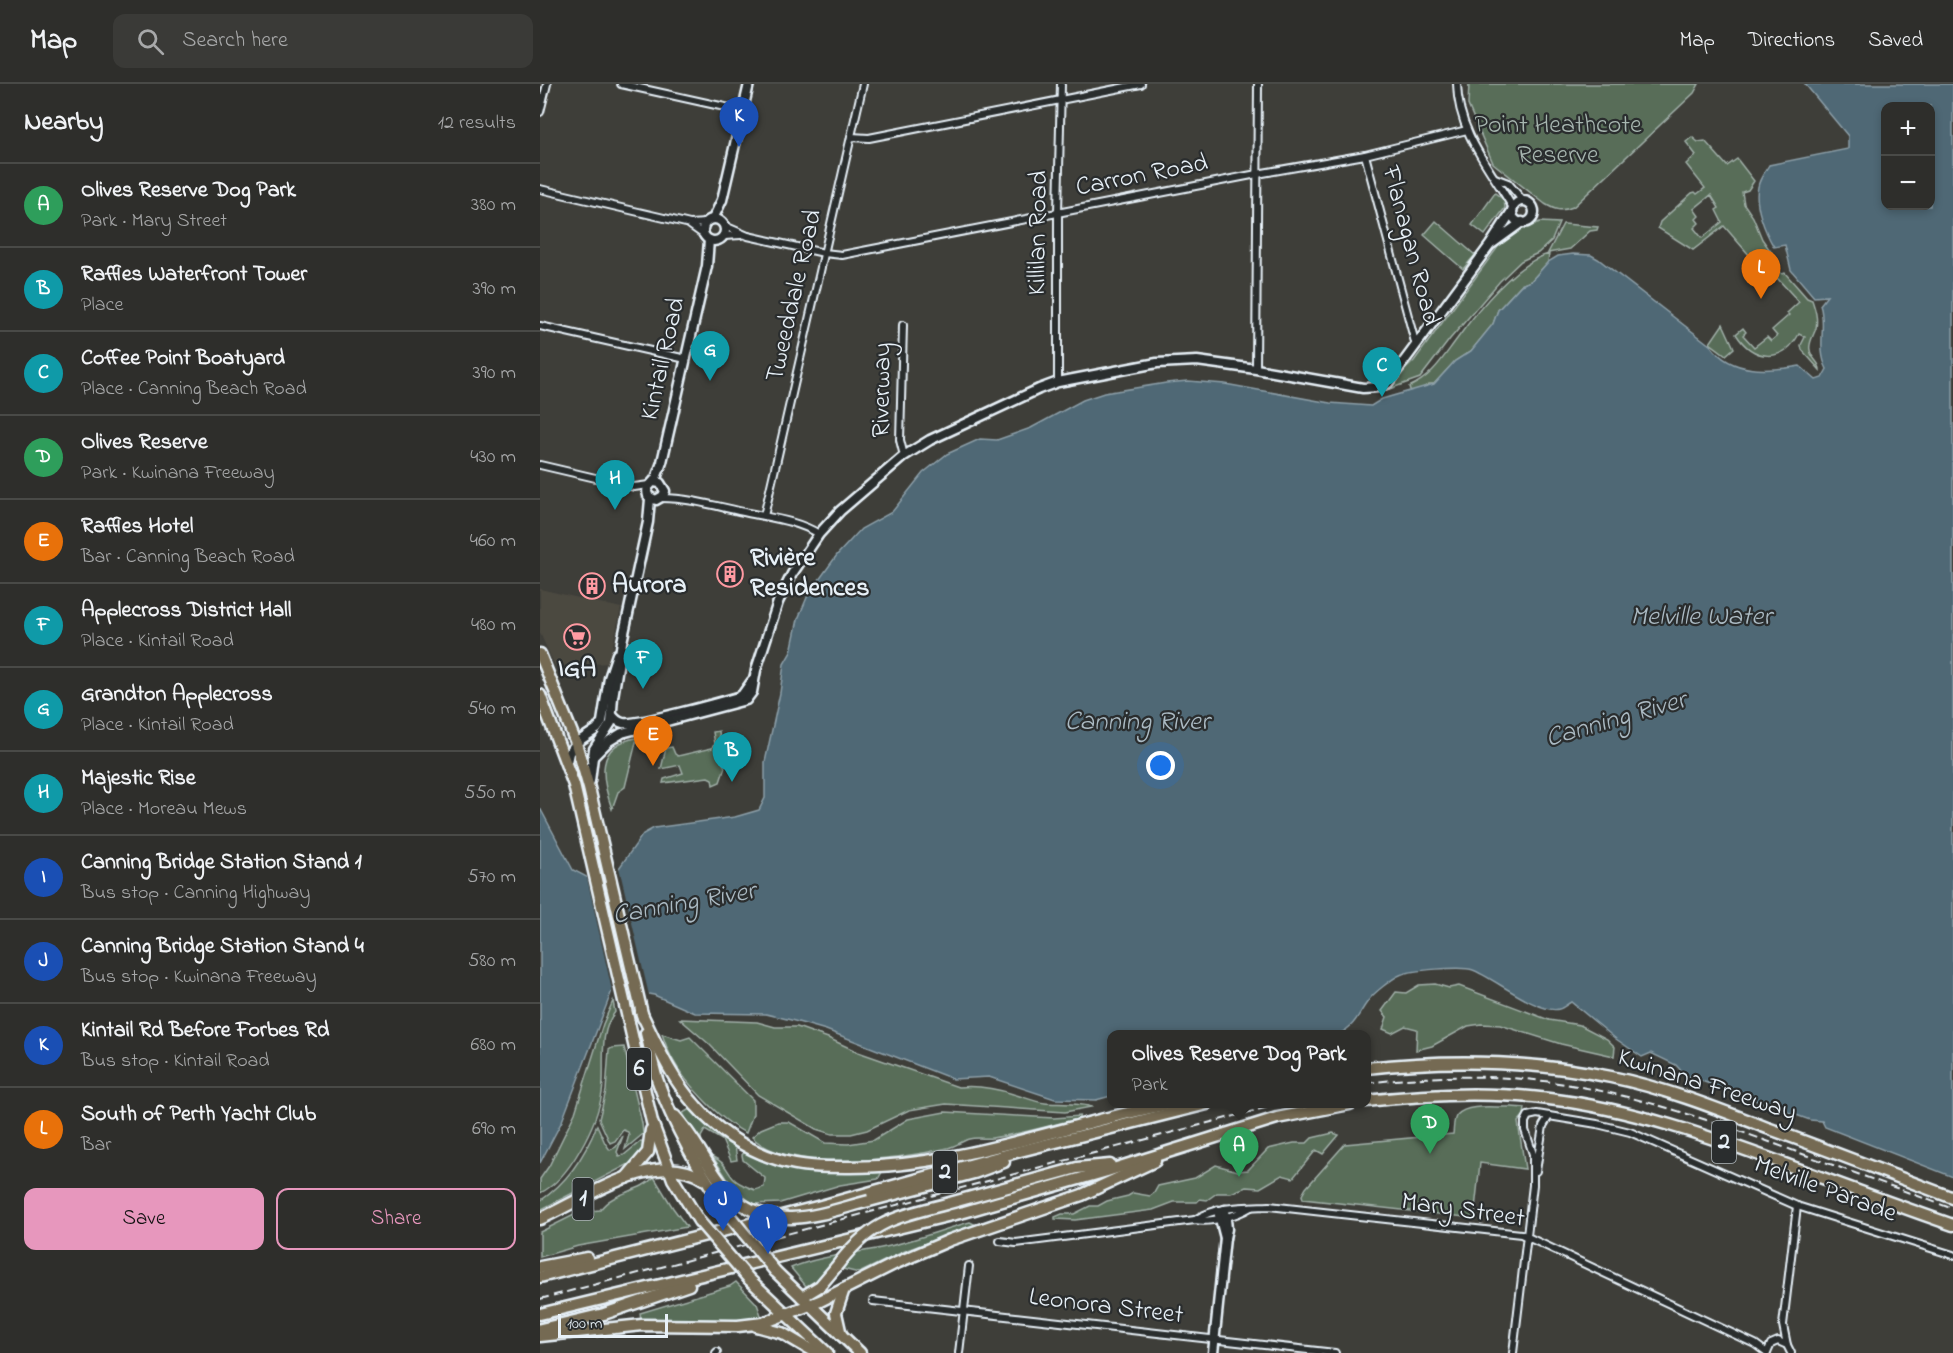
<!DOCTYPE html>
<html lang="en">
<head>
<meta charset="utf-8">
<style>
	:root { --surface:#2e2e2b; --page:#3a3a37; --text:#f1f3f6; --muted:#a7a8a9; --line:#494a47; --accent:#e797bd }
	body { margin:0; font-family:"Indie Flower",sans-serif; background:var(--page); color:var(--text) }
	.controls { position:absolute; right:18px; top:18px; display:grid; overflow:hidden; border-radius:12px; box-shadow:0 3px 9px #0003 }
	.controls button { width:54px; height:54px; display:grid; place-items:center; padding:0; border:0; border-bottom:2px solid var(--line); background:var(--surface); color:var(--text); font:30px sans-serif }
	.scale { position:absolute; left:18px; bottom:15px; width:110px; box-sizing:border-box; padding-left:6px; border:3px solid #e8f1f8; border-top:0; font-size:16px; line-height:21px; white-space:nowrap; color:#e8f1f8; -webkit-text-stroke:4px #2a2d2e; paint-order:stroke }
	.you { position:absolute; left:621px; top:682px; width:21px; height:21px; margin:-15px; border:4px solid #fff; border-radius:50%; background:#1a73e8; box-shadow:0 0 0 9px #1a73e833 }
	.badge { display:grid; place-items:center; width:39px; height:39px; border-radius:50%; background:var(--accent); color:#fff; font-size:20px; font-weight:700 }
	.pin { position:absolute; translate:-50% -50px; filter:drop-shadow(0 2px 3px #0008) }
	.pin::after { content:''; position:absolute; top:32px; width:21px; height:18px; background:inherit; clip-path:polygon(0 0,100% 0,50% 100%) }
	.popup { position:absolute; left:567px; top:946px; width:264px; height:78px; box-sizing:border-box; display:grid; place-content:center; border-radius:12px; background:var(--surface); filter:drop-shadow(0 2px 4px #0005); font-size:20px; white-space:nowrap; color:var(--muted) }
	.popup b { font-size:22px; color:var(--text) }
	.popup::after { content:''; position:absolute; left:50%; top:100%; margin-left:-12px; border:12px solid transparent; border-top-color:var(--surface) }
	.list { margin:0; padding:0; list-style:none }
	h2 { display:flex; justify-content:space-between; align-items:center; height:78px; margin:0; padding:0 24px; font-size:26px }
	h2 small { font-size:20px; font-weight:400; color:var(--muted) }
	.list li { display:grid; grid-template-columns:39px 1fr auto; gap:18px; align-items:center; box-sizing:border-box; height:84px; padding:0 24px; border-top:2px solid var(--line) }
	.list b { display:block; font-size:22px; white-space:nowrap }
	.list p { margin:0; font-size:20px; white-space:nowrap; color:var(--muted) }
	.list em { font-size:20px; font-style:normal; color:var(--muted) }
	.actions { display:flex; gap:12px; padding:18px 24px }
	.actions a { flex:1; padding:14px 0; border:2px solid var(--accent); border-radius:12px; text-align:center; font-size:21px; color:var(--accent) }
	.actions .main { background:var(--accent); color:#111 }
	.icon { flex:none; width:33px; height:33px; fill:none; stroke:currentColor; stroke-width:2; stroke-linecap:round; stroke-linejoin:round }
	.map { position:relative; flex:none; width:1413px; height:1269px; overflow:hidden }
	header { display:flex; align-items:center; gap:36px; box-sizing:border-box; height:84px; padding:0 30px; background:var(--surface); border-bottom:2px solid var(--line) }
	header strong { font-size:28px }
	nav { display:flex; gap:33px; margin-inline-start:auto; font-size:21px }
	.search { width:420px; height:54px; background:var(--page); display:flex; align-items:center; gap:15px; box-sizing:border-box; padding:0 21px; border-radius:12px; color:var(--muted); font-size:22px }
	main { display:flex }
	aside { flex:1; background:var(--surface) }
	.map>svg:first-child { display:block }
	.built { fill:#4c4941 }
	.green { fill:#586d58; stroke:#a0afa8; stroke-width:1.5; fill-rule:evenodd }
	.water { fill:#4f6874; stroke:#8c9fa9; stroke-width:1.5; fill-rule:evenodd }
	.pier { fill:#3e3e39 }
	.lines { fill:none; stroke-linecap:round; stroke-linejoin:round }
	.street-casing { stroke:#e8f1f8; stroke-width:10 }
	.secondary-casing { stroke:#e8f1f8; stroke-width:13 }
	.highway-casing { stroke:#e8f1f8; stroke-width:15 }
	.street { stroke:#2a2d2e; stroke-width:6 }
	.secondary { stroke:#2a2d2e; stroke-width:8 }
	.highway { stroke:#746b52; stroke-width:10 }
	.rail { stroke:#e8f1f8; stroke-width:2; stroke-dasharray:9 4.5; stroke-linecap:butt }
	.highway-bridge-casing { stroke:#e8f1f8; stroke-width:15; stroke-linecap:butt }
	.highway-bridge { stroke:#746b52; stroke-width:10 }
	.labels { text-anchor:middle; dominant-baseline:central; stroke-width:4.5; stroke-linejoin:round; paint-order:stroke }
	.shield { fill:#2a2d2e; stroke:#afb6bb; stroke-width:1.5 }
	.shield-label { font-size:24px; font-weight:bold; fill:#e8f1f8 }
	.park-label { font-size:26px; fill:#a7b6b0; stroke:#2a2d2e }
	.street-label { font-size:26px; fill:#e8f1f8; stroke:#2a2d2e }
	.poi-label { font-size:26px; font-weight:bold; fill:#e8f1f8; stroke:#2a2d2e; text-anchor:start }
	.water-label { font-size:27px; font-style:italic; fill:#abbac3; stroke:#2a2d2e }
</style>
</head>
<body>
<header>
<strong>Map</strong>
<div class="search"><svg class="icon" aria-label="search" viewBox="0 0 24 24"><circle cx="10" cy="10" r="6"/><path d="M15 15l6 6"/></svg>Search here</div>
<nav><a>Map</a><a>Directions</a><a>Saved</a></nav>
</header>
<main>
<aside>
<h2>Nearby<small>12 results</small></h2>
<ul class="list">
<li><span class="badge" style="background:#2e9e5b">A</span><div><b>Olives Reserve Dog Park</b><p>Park · Mary Street</p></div><em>380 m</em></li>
<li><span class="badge" style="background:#0f9aa8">B</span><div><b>Raffles Waterfront Tower</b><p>Place</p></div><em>390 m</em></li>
<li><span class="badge" style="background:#0f9aa8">C</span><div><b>Coffee Point Boatyard</b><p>Place · Canning Beach Road</p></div><em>390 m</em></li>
<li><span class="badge" style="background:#2e9e5b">D</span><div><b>Olives Reserve</b><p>Park · Kwinana Freeway</p></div><em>430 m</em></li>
<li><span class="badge" style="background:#e8710a">E</span><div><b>Raffles Hotel</b><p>Bar · Canning Beach Road</p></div><em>460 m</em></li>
<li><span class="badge" style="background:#0f9aa8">F</span><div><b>Applecross District Hall</b><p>Place · Kintail Road</p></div><em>480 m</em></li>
<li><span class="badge" style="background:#0f9aa8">G</span><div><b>Grandton Applecross</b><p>Place · Kintail Road</p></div><em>540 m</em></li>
<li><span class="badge" style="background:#0f9aa8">H</span><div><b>Majestic Rise</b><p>Place · Moreau Mews</p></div><em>550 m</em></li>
<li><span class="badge" style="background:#1a4fb4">I</span><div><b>Canning Bridge Station Stand 1</b><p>Bus stop · Canning Highway</p></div><em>570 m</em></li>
<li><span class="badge" style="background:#1a4fb4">J</span><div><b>Canning Bridge Station Stand 4</b><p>Bus stop · Kwinana Freeway</p></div><em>580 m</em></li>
<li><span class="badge" style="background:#1a4fb4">K</span><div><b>Kintail Rd Before Forbes Rd</b><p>Bus stop · Kintail Road</p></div><em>680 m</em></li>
<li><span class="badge" style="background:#e8710a">L</span><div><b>South of Perth Yacht Club</b><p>Bar</p></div><em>690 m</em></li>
</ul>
<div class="actions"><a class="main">Save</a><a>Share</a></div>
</aside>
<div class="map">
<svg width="1413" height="1269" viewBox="0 0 1413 1269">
	<rect width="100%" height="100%" fill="#3e3e39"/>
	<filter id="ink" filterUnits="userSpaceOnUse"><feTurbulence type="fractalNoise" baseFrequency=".0167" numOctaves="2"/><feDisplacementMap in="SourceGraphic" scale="12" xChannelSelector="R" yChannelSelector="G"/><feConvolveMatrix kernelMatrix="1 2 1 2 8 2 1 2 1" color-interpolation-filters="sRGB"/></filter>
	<g filter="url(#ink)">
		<path class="built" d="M0 505 81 524 69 579 15 582 0 549Z"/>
		<g class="green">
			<path d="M929 0H1159L1154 9 1033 123C1021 128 1015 126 1005 120L953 79 928 21Z"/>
			<path d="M1152 53 1158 58 1165 57 1187 82 1197 75 1214 97 1208 106 1202 108 1204 120 1213 133 1222 155 1234 172 1235 183 1242 190 1245 189 1267 214 1272 216C1275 225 1278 234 1276 244 1274 251 1268 259 1270 266 1271 275 1280 278 1280 286L1262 266 1261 261 1265 253 1259 250C1243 280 1213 277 1196 250L1203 244 1206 248 1203 251 1214 263 1227 253 1231 257 1237 252 1232 246 1249 231 1247 229 1259 218 1227 183 1218 189 1213 184 1217 180 1184 142 1153 166 1118 144 1120 138 1152 109 1155 108 1157 110 1165 104 1146 80 1156 71 1146 58ZM1171 111 1179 124 1176 126 1182 138 1162 154 1154 144 1159 139 1156 135 1159 132 1154 125Z"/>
			<path d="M955 109 964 116 965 124 945 151 932 141Z"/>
			<path d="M896 137 935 171 923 185 884 151Z"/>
			<path d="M1000 138 1019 139 1012 156 998 169 981 177 960 197 910 255 880 294 841 308V306L848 302 874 277 963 156 974 147Z"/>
			<path d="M1023 140H1024L1058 143 1057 146 1050 147 1030 165 1008 169Z"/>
			<path d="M1009 170 1008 178 991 197 981 201 958 226 953 240 931 267 915 277 894 300H889L872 311 869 303C892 293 902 275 917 255 937 227 976 178 1009 170Z"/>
			<path d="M1183 240 1194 264 1186 271 1170 259Z"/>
			<path d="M179 647 182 678 185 683 180 698 173 701 172 695 168 693 123 699 124 695 143 689 140 681 121 685 126 664 132 663 135 670 138 672 172 664 173 661 175 660 173 648Z"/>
			<path d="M97 654 85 703 78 708 72 725C61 694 55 660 97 654Z"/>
			<path d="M895 900 909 904 919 902 1009 936 1040 941 1067 955 1075 963 1074 972 1021 960 960 941 941 940 928 942 892 962 876 966 877 945 865 942 852 949 843 945 847 933 842 927 856 908 866 909 879 901Z"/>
			<path d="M73 917 75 928C57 950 66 983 62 1009 57 1040 29 1096 0 1109V1095L9 1082 35 1029 63 940Z"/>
			<path d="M140 935 217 938 235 943H257L288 954 318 968 418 1003C437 1001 455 1004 473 1010 484 1013 495 1018 505 1019 516 1020 543 1019 551 1023L525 1028 406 1020 369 1026 327 1046 311 1050H292L276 1045 218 1011 169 960Z"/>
			<path d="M122 950 141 956 150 953 213 1016V1030L206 1049C181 1037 146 1000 133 976 128 968 125 958 122 950Z"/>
			<path d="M84 963 102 1039 103 1050 85 1065 89 1051 88 1048 83 1046 75 1057 70 1059 59 1035 66 1007 69 966 72 964Z"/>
			<path d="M971 1023 985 1024 984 1031 978 1038 985 1085 940 1079 934 1134 763 1115 762 1111 766 1104 805 1060 913 1050C914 1044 913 1035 917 1031 928 1019 956 1024 971 1023Z"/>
			<path d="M148 1026H153L159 1035 195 1062 197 1076 191 1077 182 1056 165 1046 161 1053 163 1066 143 1029Z"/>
			<path d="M405 1028 514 1034 540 1032 538 1035C510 1041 481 1050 452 1054 445 1055 437 1053 429 1055 422 1057 416 1062 408 1064 361 1075 248 1090 212 1053L221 1045 238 1038H249L285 1059 308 1060 334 1056 368 1035Z"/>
			<path d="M57 1041 65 1059 70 1066 76 1063 83 1052 77 1068 79 1072 84 1071 101 1057 103 1058 104 1062 95 1077 0 1126V1117C28 1098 45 1072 57 1041Z"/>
			<path d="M793 1049 799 1051 783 1070 776 1066 753 1094 742 1091 720 1104 706 1103 691 1109H677L667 1116 660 1115 657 1118H634L613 1126 535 1136 515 1135V1133L522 1130H534L550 1122H558L567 1117 588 1112 593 1109 610 1112 614 1109 618 1102 655 1094 676 1081 698 1087 708 1086 728 1065 754 1059H767L772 1054Z"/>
			<path d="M205 1067 250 1085 281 1089 342 1088 338 1095 300 1101 240 1119 212 1120 190 1099 173 1073C186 1079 185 1084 193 1094 198 1100 208 1103 215 1106L224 1103 225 1094 203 1076 202 1071Z"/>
			<path d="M114 1093 133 1124 147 1143 38 1162 0 1173V1148L40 1128 60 1126C73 1107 100 1109 114 1093Z"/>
			<path d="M430 1138 436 1141 367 1166 319 1189 303 1185 293 1177 285 1191 271 1203 266 1202 251 1184C280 1172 311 1170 341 1164 370 1158 401 1146 430 1138Z"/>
			<path d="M196 1198 217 1220 222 1234C182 1239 141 1232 101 1237L100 1229 190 1202Z"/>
		</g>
		<path class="water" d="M1265 0H1413V1093L1285 1043 1282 1037 1270 1036 1145 991 1136 981 1111 969 1102 973 1076 955 1031 918C1027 920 1023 924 1019 925 1000 931 952 893 933 886 923 882 870 886 860 891 853 894 832 910 828 917 817 932 817 940 799 950H572L571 1012 556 1016 515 1015 449 993 413 995 286 946 251 936 226 930 155 929 114 911 73 904 22 1037 0 1079V724L33 786 56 798 75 790 103 750 114 744 195 733 219 726 225 714V678L240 609 244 580 251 568 258 535 268 511 297 471 321 445 352 428 383 389 407 370 440 355 457 356 491 344 543 316 564 309 626 299 648 297 685 300 790 319 831 322 842 315 894 300 915 277 931 267 953 240 958 226 981 201 991 197 1008 178 1018 172 1033 170 1051 171 1058 175 1171 262C1192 291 1229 287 1260 282L1276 296 1282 294 1287 285C1276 264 1287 242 1280 221L1287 212 1274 213 1251 186 1245 161 1234 163C1225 148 1214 121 1218 103 1219 95 1225 88 1229 81L1308 65V52ZM1346 22H1390V122H1346Z"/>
		<path class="pier" d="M78 779 108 907 110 913 74 907 73 911 46 789 56 794 73 788Z"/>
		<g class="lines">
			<g class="street-casing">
				<g id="street">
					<path d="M81 0 203 27"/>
					<path d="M917 0C918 49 950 84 973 124"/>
					<path d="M0 28 7 0"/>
					<path d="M311 53 329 54 601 0"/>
					<path d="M825 71 876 262"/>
					<path d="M955 94 968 99 983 117"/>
					<path d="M0 105 150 140 166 139"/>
					<path d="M150 141 164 151"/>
					<path d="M185 142 208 152 284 169 302 171 717 90 825 71 927 46"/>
					<path d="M184 152 201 151"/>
					<path d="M363 241 360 356 364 372"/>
					<path d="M0 242 146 275"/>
					<path d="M716 285 718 0"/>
					<path d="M518 298V128L521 0"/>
					<path d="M0 381 94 403 109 401"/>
					<path d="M121 414C151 414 179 423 208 429 232 434 258 437 279 450"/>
					<path d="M224 432 323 0"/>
					<path d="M996 1087 1003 1042 1009 1032"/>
					<path d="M655 1136C676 1122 705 1123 729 1122L981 1150 1215 1260 1227 1269"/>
					<path d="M460 1157 476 1159 655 1136C671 1139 696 1132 711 1123"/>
					<path d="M333 1217 795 1269"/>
					<path d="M1247 1261 1243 1241 1257 1122"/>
					<path d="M176 1269 177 1268"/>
					<path d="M419 1269 429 1182"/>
					<path d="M973 1269 993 1101V1070L985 1046V1038L988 1032 997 1030 1057 1040 1090 1048 1257 1122 1413 1171"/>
					<path d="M1227 1269 1231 1260 1238 1257 1247 1261 1251 1269"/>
				</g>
			</g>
			<g class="secondary-casing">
				<g id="secondary">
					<circle cx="983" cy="128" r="11"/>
					<circle cx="174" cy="146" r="11"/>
					<path d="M173 135 182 116 209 0"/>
					<path d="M953 159 982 138"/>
					<path d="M114 398 120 399 125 407 123 412 116 416 108 412C105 402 111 402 116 394 118 389 120 384 122 378L167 182 169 156"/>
					<path d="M72 631C75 635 78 638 83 639 95 642 181 618 198 613L202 611 212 597"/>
					<path d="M52 674 69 657 82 649 206 616 212 608 216 586 238 518 252 490 279 450 300 427 364 372 390 356 499 305 518 298 617 279 657 277 716 285 823 304 839 303 848 299 950 161 972 127"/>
					<path d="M27 678 29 669 36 659 57 645 62 638 69 594 77 570"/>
					<path d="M50 697 54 665 71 639 73 613 82 558 108 438 110 415"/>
					<path d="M678 1127 685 1154"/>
					<path d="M673 1269 685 1154 687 1145 685 1126"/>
				</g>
			</g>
			<g class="highway-casing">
				<g id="highway">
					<path d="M0 570 36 659 49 704 103 934"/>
					<path d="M0 611 34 701 112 1038 133 1095 159 1137"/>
					<path d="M101 928C117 961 131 995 156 1022 178 1047 207 1066 239 1076 261 1083 284 1083 307 1083 418 1084 521 1041 629 1020"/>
					<path d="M106 949C110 964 112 980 117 995 134 1044 160 1087 189 1131"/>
					<path d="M826 984C908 975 990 976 1071 993 1125 1004 1178 1025 1230 1045 1291 1067 1352 1091 1413 1114"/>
					<path d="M826 1017C887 1010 948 1007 1009 1015 1092 1025 1171 1053 1250 1082 1304 1102 1358 1122 1413 1141"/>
					<path d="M135 1032C159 1058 171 1092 196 1116"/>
					<path d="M86 1094 108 1068 111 1046"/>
					<path d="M329 1117 434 1089 464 1078"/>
					<path d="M406 1120 537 1084 570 1081"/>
					<path d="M0 1135C45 1115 115 1064 163 1095"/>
					<path d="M0 1183 47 1174"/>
					<path d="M235 1187 320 1269"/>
					<path d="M0 1193 277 1123 480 1067 667 1020"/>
					<path d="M209 1195 287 1269"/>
					<path d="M262 1213 280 1202 296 1183"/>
					<path d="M0 1230 424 1128 567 1087 737 1034 810 1020"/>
					<path d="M216 1242 242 1249 276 1269"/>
					<path d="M1 1245 64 1230 149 1201"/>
					<path d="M301 1251 296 1229 304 1205"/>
					<path d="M0 1252 102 1241 198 1242 223 1239 280 1217 354 1180 410 1156 542 1111 615 1077"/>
				</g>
			</g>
			<use href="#street" class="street"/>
			<use href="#secondary" class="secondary"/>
			<use href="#highway" class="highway"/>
			<g class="rail">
				<path d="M826 999C885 992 946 990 1004 997 1088 1008 1167 1035 1246 1064 1301 1084 1357 1104 1413 1125"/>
				<path d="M0 1215 740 1020"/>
			</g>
			<g class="highway-bridge-casing">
				<g id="highway-bridge">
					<path d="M196 1116C239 1149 282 1129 329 1117"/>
					<path d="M189 1131 235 1187"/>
					<path d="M159 1137 209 1195"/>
					<path d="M296 1183C331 1137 353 1134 406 1120"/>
				</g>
			</g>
			<use href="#highway-bridge" class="highway-bridge"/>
		</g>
	</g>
	<defs>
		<g id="building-ring" transform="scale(1.35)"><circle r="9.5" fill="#2a2d2e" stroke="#ff9aa2" stroke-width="1.5"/><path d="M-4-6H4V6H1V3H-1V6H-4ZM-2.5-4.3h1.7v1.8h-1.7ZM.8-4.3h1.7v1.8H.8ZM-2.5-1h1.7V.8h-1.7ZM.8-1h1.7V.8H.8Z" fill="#ff9aa2"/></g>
		<g id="supermarket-ring" transform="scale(1.35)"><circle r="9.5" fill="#2a2d2e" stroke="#ff9aa2" stroke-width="1.5"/><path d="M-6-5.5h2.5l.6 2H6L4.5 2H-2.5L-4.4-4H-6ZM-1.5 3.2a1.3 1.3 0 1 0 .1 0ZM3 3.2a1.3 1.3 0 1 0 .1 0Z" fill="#ff9aa2"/></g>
	</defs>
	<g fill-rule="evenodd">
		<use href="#building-ring" x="190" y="490"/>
		<use href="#building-ring" x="52" y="502"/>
		<use href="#supermarket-ring" x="37" y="553"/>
	</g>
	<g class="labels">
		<g class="shield">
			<rect x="87" y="964" width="24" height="42" rx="4.5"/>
			<rect x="1172" y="1037" width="24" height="42" rx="4.5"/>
			<rect x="393" y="1067" width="24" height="42" rx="4.5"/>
			<rect x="32.5" y="1094" width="21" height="42" rx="4.5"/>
		</g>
		<g class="shield-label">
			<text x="99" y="985">6</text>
			<text x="1184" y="1058">2</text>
			<text x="405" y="1088">2</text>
			<text x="43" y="1115">1</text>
		</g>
		<g class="park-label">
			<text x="1018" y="42">Point Heathcote<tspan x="1018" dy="30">Reserve</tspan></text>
		</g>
		<g class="street-label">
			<text transform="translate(602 92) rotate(-11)">Carron Road</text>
			<text transform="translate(499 149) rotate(-89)">Killilan Road</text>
			<text transform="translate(870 162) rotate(75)">Flanagan Road</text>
			<text transform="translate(255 212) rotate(-77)">Tweeddale Road</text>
			<text transform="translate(124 275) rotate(-77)">Kintail Road</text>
			<text transform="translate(343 306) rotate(-89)">Riverway</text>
			<text transform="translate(1167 1002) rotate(18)">Kwinana Freeway</text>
			<text transform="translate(1285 1106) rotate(20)">Melville Parade</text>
			<text transform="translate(923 1127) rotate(8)">Mary Street</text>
			<text transform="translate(566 1223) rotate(7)">Leonora Street</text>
		</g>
		<g class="poi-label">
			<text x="210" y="475">Rivière<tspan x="210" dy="30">Residences</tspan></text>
			<text x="72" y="502">Aurora</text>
			<text x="37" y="586" text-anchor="middle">IGA</text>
		</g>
		<g class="water-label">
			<text x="1161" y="533">Melville Water</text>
			<text transform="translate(1076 636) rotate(-16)">Canning River</text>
			<text x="597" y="638">Canning River</text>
			<text transform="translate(144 820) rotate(-10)">Canning River</text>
		</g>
	</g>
</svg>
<div class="controls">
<button>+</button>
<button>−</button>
</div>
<div class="scale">100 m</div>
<div class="you"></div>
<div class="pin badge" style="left:699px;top:1093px;background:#2e9e5b">A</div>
<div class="popup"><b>Olives Reserve Dog Park</b>Park</div>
<div class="pin badge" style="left:192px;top:698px;background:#0f9aa8">B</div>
<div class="pin badge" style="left:842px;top:313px;background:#0f9aa8">C</div>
<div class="pin badge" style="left:890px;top:1070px;background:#2e9e5b">D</div>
<div class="pin badge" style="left:113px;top:682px;background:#e8710a">E</div>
<div class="pin badge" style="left:103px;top:605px;background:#0f9aa8">F</div>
<div class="pin badge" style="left:170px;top:297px;background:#0f9aa8">G</div>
<div class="pin badge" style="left:75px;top:426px;background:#0f9aa8">H</div>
<div class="pin badge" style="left:228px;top:1170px;background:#1a4fb4">I</div>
<div class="pin badge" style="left:183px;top:1147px;background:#1a4fb4">J</div>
<div class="pin badge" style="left:199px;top:63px;background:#1a4fb4">K</div>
<div class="pin badge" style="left:1221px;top:215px;background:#e8710a">L</div>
</div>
</main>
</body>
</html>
